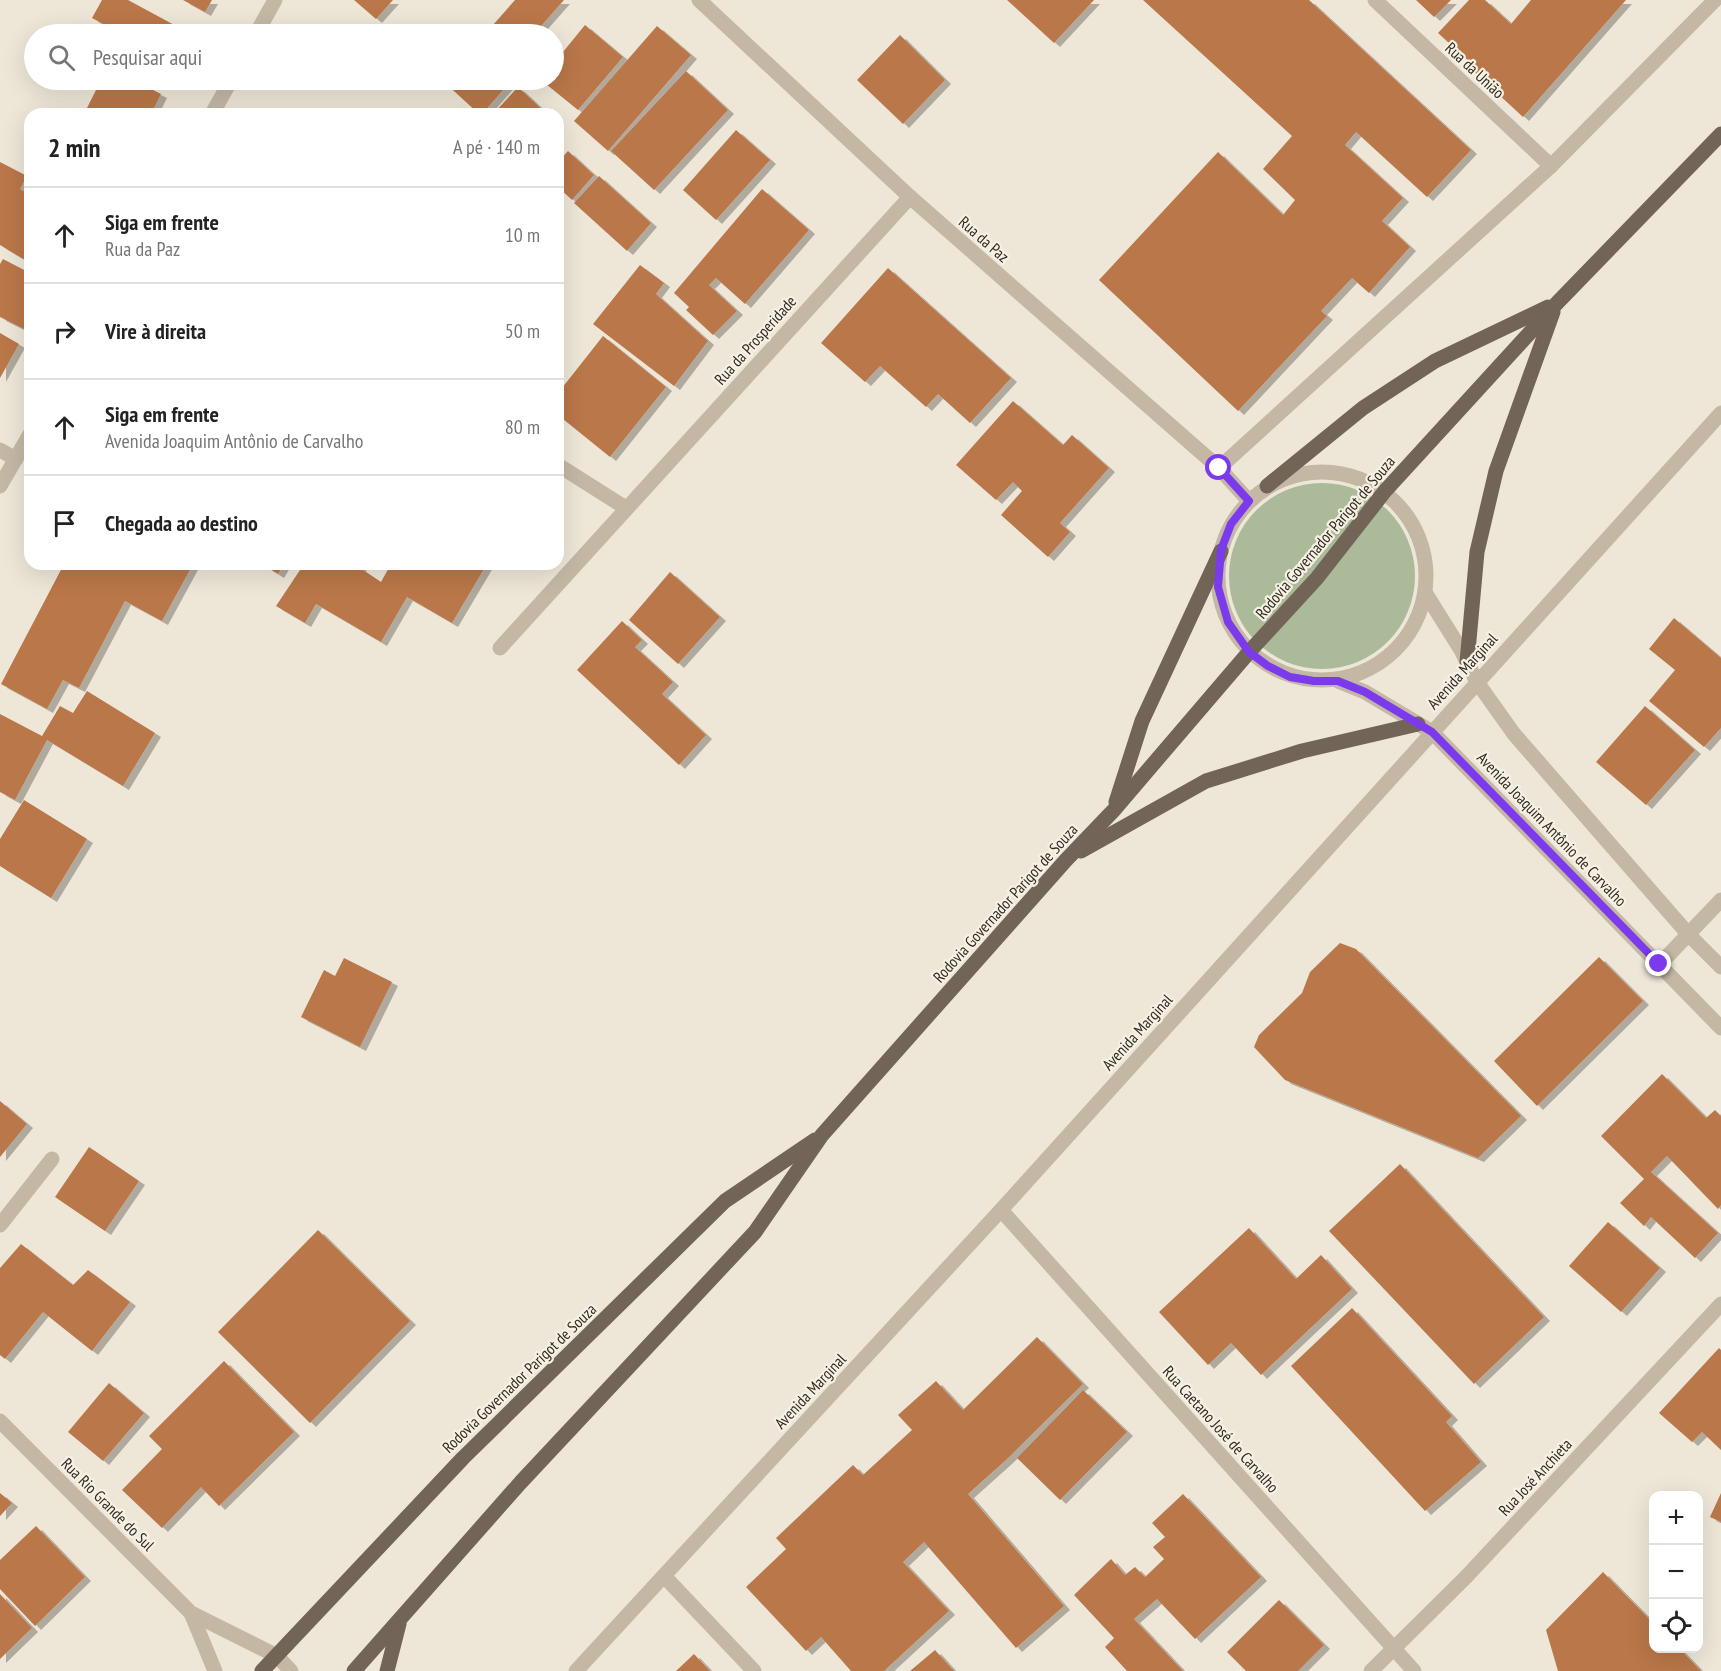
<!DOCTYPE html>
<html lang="pt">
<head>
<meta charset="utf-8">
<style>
	:root { --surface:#fff; --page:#f2f2f2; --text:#222; --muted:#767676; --line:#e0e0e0 }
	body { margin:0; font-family:"PT Sans Narrow",sans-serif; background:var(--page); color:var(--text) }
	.controls { position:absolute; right:18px; bottom:18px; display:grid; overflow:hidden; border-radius:12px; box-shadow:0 6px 24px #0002 }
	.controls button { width:54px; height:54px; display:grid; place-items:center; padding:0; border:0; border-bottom:2px solid var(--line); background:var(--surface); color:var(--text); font:30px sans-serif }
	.stop { position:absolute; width:18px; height:18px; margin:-14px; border:4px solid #7c3aed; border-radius:50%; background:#fff }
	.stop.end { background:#7c3aed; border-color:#fff; box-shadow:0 2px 6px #0008 }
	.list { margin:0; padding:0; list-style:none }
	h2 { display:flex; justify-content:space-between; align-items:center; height:78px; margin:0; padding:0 24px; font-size:26px }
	h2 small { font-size:20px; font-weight:400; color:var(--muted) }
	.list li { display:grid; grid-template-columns:39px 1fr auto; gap:18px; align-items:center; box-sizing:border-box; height:96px; padding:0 24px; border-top:2px solid var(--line) }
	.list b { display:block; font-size:22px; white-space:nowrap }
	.list p { margin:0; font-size:20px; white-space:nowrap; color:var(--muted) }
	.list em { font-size:20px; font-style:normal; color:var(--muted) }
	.icon { flex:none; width:33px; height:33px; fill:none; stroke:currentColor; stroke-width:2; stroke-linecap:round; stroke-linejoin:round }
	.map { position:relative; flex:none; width:1721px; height:1671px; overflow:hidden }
	.search { position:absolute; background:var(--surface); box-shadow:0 6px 24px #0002; left:24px; top:24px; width:540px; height:66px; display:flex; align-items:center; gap:15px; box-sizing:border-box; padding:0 21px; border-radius:33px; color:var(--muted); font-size:22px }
	.panel { position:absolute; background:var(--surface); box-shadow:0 6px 24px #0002; left:24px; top:108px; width:540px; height:462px; border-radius:18px }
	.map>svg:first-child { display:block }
	.green { fill:#abbb9a }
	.building { fill:#ba774a; filter:url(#shadow) }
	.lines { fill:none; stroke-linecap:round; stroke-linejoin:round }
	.minor { stroke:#c4b8a5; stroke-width:15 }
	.major { stroke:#726558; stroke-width:15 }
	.route { stroke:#7c3aed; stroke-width:8 }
	.labels { text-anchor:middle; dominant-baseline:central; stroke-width:4.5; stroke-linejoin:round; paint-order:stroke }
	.street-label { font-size:16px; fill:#312b26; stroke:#f6f1e3 }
</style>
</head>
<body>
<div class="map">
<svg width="1721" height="1671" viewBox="0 0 1721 1671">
	<defs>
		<filter id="shadow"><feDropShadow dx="6" dy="4" stdDeviation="0" flood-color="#0004"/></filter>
	</defs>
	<rect width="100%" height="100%" fill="#eee7d8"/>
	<circle class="green" cx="1322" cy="576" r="93"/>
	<g class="building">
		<path d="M102 0H128L191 34H122L92 18Z"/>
		<path d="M183 0H212L205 12Z"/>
		<path d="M354 0H393L376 19Z"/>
		<path d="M515 0H564L534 34H485Z"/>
		<path d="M1007 0H1094L1054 43Z"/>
		<path d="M1143 0H1309L1471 150 1427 197 1356 132 1345 145 1403 198 1382 221 1410 247 1369 293 1352 278 1321 311 1327 316 1238 411 1099 280 1218 152 1283 215 1295 200 1263 169 1292 136Z"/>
		<path d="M1416 0H1451L1434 17Z"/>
		<path d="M1469 0H1485L1511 24 1531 0H1626L1523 117 1470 68 1473 65 1438 33Z"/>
		<path d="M585 25 623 57 578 110 541 80H554V63Z"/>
		<path d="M657 26 691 55 608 151 574 121Z"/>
		<path d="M900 35 945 80 903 124 857 80Z"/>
		<path d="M686 71 728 110 654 190 611 151Z"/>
		<path d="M101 80H133L161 94 151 114H84Z"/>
		<path d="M445 80H512L482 114H479L443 81Z"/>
		<path d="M518 87 547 114H493Z"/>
		<path d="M736 130 770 160 716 220 683 190Z"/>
		<path d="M568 151 594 175 572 200 558 187V162Z"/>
		<path d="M0 162 27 176 20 189 30 195V263L0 245Z"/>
		<path d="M599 176 651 223 627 251 574 203Z"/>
		<path d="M762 189 809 230 745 304 716 278 709 285 737 311 713 335 686 310 689 307 674 293Z"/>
		<path d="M3 259 30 273V326L28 331 0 317V264Z"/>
		<path d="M640 265 664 283 656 294 708 341 674 386 593 324Z"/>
		<path d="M888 268 1011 378 970 423 938 394 926 407 880 366 865 382 821 343Z"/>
		<path d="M0 333 19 344 0 378Z"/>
		<path d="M603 336 666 387 610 457 558 415V393Z"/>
		<path d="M1013 401 1063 445 1072 435 1109 468 1060 523 1070 532 1048 557 1001 515 1022 491 1013 482 996 500 956 465Z"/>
		<path d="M64 564H189L192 566 162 621 125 601 79 688 63 680 47 709 1 684Z"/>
		<path d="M262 564H284L278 574Z"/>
		<path d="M304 564H362L360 568 381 582 391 564H487L452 623 407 597 381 642 316 604 305 623 276 606Z"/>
		<path d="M670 572 720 617 678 664 629 620Z"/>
		<path d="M1674 618 1721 658V728L1704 747 1649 701 1675 670 1649 649Z"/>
		<path d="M622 621 642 640 635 647 673 682 662 694 706 735 679 765 577 670Z"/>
		<path d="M87 691 155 733 123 786 47 740 15 800 0 792V714L42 736 60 706 73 713Z"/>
		<path d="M1645 706 1695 750 1646 805 1596 762Z"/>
		<path d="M24 800 87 839 51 898 0 866V839Z"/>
		<path d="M1340 943 1356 949 1521 1116 1478 1158 1285 1080 1254 1047 1259 1035 1302 993 1310 972Z"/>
		<path d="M1599 957 1643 1001 1537 1106 1494 1061Z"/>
		<path d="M344 958 392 982 360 1047 301 1017 324 970 335 976Z"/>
		<path d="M1662 1074 1706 1118 1715 1110 1721 1116V1205L1718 1209 1667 1156 1651 1172 1718 1233 1695 1258 1651 1217 1644 1226 1620 1203 1644 1179 1601 1136Z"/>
		<path d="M0 1101 27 1124 0 1157Z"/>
		<path d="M89 1147 139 1181 105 1231 55 1197Z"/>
		<path d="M1400 1164 1544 1317 1474 1384 1329 1231Z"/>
		<path d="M1608 1222 1660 1268 1621 1312 1569 1266Z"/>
		<path d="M1249 1228 1296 1279 1321 1255 1352 1289 1261 1375 1231 1343 1208 1365 1159 1312Z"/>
		<path d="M318 1230 410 1321 310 1423 218 1332Z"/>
		<path d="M21 1244 73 1285 88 1270 130 1302 92 1351 43 1312 5 1359 0 1355V1268Z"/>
		<path d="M1352 1308 1452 1416 1446 1422 1481 1462 1425 1511 1291 1366Z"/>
		<path d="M1037 1337 1083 1384 1006 1460 968 1494 1064 1606 1016 1648 924 1542 903 1562 949 1611 884 1671H851L821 1637 806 1651 746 1587 786 1549 776 1538 853 1465 863 1475 912 1430 898 1415 936 1381 963 1410Z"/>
		<path d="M1719 1348 1721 1350V1450L1702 1432 1692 1442 1659 1413Z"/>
		<path d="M224 1361 294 1432 219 1506 201 1487 162 1528 122 1490 162 1449 149 1436Z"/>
		<path d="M109 1383 144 1413 103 1461 68 1432Z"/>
		<path d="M1083 1390 1127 1432 1060 1500 1017 1458Z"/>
		<path d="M0 1493 12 1503 0 1516Z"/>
		<path d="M1721 1493V1522L1710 1517Z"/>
		<path d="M1183 1494 1261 1577 1195 1639 1157 1599 1134 1619 1183 1671H1127L1105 1647 1114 1638 1074 1595 1111 1559 1125 1575 1135 1567 1145 1577 1164 1559 1153 1547 1165 1537 1152 1523Z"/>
		<path d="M36 1526 85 1577 35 1626 0 1589V1560Z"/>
		<path d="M1603 1572 1653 1623V1648H1679L1701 1671H1558L1546 1630Z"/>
		<path d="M0 1594 32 1628 0 1659Z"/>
		<path d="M1279 1600 1324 1645 1298 1671H1246L1227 1652Z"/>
		<path d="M935 1650 954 1671H910Z"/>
		<path d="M694 1654 710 1671H676Z"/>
	</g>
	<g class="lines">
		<g class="minor">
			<path d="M699 0 910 197 1219 468 1249 501"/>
			<path d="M1375 0 1551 166"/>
			<path d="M256 34 275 0"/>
			<path d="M212 114 231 80"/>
			<path d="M0 450 16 459"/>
			<path d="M558 465 626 508"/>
			<path d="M1219 468 1551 166 1715 0"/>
			<circle cx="1322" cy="576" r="104"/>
			<path d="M0 486 30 434"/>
			<path d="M1426 594 1461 650 1477 682 1514 734 1689 935 1721 967"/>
			<path d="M500 648 910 197"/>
			<path d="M1338 681 1365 692 1432 732 1721 1028"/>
			<path d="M1659 965 1721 900"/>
			<path d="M1001 1210 1414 1671"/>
			<path d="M0 1225 52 1159"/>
			<path d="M0 1421 191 1613 277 1656 291 1671"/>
			<path d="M664 1576 754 1671"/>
			<path d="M191 1613 215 1671"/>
			<path d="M576 1671 1001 1210 1721 413"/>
			<path d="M1371 1671 1466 1577 1721 1304"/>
		</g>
		<g class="major">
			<path d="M1267 486 1363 408 1435 361 1548 307"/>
			<path d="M1467 662 1477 552 1496 471 1553 312"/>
			<path d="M1116 802 1142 721 1221 551"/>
			<path d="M1081 851 1206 781 1302 751 1418 724"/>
			<path d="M262 1671 463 1458 725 1201 815 1140"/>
			<path d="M354 1671 521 1482 755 1232 822 1135 1066 860 1113 811 1249 652 1317 578 1385 491 1557 303 1721 134"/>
			<path d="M387 1671 399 1624"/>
		</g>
	</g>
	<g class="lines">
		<path class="route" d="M1219 468 1249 501 1231 524 1221 550 1218 587 1228 622 1249 652 1268 666 1290 677 1314 681H1338L1365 692 1432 732 1659 964"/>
	</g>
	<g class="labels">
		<g class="street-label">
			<text transform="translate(1475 70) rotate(43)">Rua da União</text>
			<text transform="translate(984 239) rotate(41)">Rua da Paz</text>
			<text transform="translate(755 340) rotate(-48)">Rua da Prosperidade</text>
			<text transform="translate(1325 537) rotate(-50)">Rodovia Governador Parigot de Souza</text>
			<text transform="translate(1462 671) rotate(-48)">Avenida Marginal</text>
			<text transform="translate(1552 829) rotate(46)">Avenida Joaquim Antônio de Carvalho</text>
			<text transform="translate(1005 903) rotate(-48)">Rodovia Governador Parigot de Souza</text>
			<text transform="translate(1137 1032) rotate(-48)">Avenida Marginal</text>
			<text transform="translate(519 1378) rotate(-44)">Rodovia Governador Parigot de Souza</text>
			<text transform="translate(810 1391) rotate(-47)">Avenida Marginal</text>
			<text transform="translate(1221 1429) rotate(48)">Rua Caetano José de Carvalho</text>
			<text transform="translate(1535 1477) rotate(-47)">Rua José Anchieta</text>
			<text transform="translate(108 1504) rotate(45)">Rua Rio Grande do Sul</text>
		</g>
	</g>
</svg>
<div class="controls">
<button>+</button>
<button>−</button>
<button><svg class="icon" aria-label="locate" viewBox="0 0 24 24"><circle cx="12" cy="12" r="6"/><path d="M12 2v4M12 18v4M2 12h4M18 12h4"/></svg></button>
</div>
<div class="stop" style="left:1219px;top:468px"></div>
<div class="stop end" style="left:1659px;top:964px"></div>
<div class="search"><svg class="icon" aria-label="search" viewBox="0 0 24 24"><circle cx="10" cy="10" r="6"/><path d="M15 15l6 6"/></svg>Pesquisar aqui</div>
<section class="panel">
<h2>2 min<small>A pé · 140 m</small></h2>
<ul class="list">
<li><svg class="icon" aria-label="ahead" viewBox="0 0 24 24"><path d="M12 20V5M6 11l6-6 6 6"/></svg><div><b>Siga em frente</b><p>Rua da Paz</p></div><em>10 m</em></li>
<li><svg class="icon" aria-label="right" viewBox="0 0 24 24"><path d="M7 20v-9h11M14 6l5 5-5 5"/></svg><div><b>Vire à direita</b></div><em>50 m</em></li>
<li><svg class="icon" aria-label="ahead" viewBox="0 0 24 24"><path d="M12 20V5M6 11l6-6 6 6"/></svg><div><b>Siga em frente</b><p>Avenida Joaquim Antônio de Carvalho</p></div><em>80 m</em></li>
<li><svg class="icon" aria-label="arrive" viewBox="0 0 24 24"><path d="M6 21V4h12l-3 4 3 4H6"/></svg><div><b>Chegada ao destino</b></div></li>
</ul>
</section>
</div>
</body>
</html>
